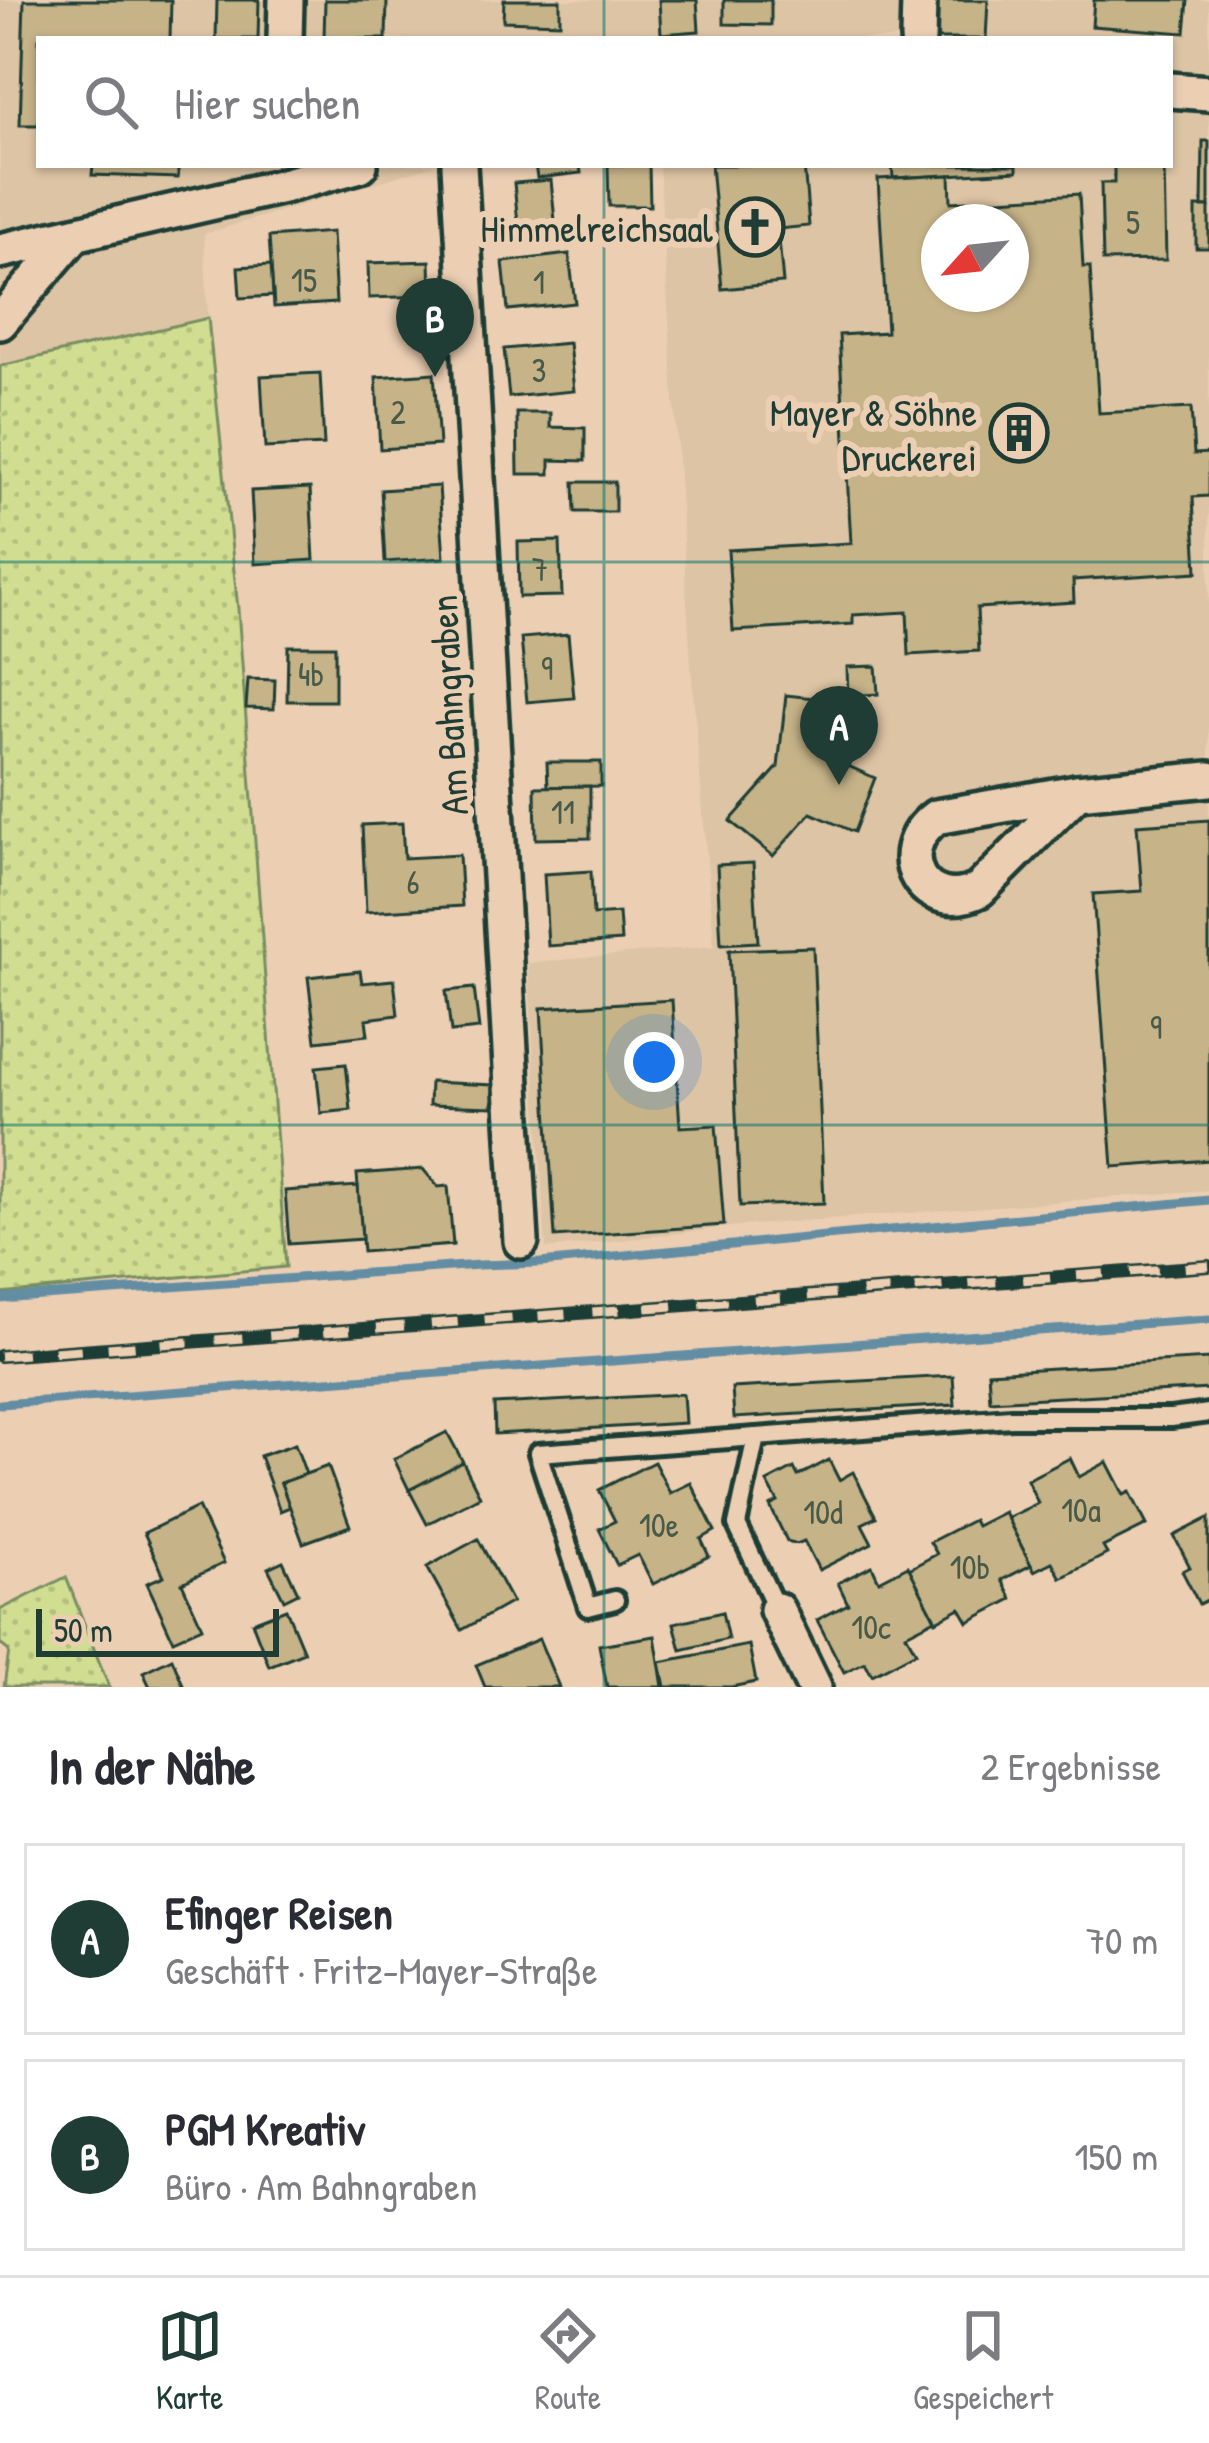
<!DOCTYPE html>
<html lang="de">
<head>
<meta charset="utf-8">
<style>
	:root { --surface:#fff; --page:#f2f2f3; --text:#2b2b33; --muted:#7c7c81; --line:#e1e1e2; --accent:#1f3d34 }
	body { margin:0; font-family:"Patrick Hand",sans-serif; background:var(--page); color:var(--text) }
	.compass { position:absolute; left:921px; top:204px; width:108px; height:108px; border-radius:50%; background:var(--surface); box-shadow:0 3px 9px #0004; rotate:243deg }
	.scale { position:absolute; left:36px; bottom:30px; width:243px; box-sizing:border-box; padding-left:12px; border:6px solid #1f3d34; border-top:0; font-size:33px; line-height:42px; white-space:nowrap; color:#1f3d34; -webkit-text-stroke:9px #eccfb3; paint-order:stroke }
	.you { position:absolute; left:654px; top:1062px; width:42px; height:42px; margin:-30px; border:9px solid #fff; border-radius:50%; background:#1a73e8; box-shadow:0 0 0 18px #1a73e833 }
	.badge { display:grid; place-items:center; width:78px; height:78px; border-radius:50%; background:var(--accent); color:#fff; font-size:39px; font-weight:700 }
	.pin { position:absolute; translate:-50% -99px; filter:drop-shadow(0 3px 6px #0008) }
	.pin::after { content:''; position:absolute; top:63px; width:42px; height:36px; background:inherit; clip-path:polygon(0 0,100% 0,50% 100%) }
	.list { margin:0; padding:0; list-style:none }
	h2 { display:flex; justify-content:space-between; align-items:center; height:156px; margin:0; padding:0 48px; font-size:51px }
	h2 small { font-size:39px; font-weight:400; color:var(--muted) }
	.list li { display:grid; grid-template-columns:78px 1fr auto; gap:36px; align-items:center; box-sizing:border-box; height:192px; margin:0 24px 24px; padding:0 24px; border:3px solid var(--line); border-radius:0px }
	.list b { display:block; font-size:45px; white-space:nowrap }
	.list p { margin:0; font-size:39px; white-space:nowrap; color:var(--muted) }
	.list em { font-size:39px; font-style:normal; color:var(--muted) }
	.icon { flex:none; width:66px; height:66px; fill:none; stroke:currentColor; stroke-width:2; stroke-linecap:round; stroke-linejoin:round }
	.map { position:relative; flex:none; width:1209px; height:1687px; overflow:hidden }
	.search { position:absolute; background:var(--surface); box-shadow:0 3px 9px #0004; left:36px; right:36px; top:36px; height:132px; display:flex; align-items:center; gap:30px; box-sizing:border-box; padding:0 42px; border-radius:0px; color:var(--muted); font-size:45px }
	.sheet { height:588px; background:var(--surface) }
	nav { display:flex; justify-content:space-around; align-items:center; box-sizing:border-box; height:168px; border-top:3px solid var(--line); background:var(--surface); font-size:33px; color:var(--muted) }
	nav a { display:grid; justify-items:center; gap:6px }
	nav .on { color:var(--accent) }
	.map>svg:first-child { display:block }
	.built { fill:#ddc4a4; fill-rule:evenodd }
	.green { fill:url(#green-dots); stroke:#788e62; stroke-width:3 }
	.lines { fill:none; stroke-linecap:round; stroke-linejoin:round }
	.stream { stroke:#638da3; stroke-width:9 }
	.building { fill:#c6b388; stroke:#1f3d34; stroke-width:3; fill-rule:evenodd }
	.lane-casing { stroke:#1f3d34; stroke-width:26 }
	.street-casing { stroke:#1f3d34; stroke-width:42 }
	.lane { stroke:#eccfb3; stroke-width:16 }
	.street { stroke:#eccfb3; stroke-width:33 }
	.rail-casing { stroke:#1f3d34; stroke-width:14 }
	.rail { stroke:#eccfb3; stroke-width:9; stroke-dasharray:27; stroke-linecap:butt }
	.grid { fill:none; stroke:#0f766e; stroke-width:3; stroke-opacity:0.55 }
	.labels { text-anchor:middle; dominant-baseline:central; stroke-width:12; stroke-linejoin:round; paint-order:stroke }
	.number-label { font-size:33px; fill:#495a49 }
	.poi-label { font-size:39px; fill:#1f3d34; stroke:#eccfb3; text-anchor:end }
	.street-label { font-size:39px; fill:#1f3d34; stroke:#eccfb3 }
</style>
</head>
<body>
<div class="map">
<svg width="1209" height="1687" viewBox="0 0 1209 1687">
	<defs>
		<pattern id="green-dots" width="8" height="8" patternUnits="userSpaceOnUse" patternTransform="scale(3)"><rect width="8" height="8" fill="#d1de91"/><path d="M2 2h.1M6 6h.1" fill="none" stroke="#b3bf7e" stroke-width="1.8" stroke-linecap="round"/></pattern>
	</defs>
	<rect width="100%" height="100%" fill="#eccfb3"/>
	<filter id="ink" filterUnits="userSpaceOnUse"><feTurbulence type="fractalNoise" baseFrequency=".00833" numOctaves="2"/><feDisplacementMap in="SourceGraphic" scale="24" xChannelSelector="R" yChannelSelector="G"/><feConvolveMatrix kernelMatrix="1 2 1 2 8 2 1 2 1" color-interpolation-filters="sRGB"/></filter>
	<g filter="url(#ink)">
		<path class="built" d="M0 0H1209V1190L738 1226 546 1249 528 963 714 946 692 680 659 165H1170V39H39V165H435L204 234 208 318 0 366ZM939 222H1011V294H939Z"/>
		<g class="green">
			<path d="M208 318 238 609 286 1267 0 1294V366Z"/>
			<path d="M66 1577 109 1687H4L9 1651 0 1644V1610Z"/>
		</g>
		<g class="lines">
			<g class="stream">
				<path d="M0 1299 479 1265 540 1263 1209 1200"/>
				<path d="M0 1404 1209 1319"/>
			</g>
		</g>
		<g class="building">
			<path d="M24 0H171L170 39H39V125H20Z"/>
			<path d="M217 0H259L258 39H216Z"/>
			<path d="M325 0H387L386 39H324Z"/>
			<path d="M504 0H560V23L503 21Z"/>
			<path d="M659 0H697L699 31 661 34Z"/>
			<path d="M724 0H771V25L724 24Z"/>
			<path d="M933 0H988L986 39H932Z"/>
			<path d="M1094 0H1188L1185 33 1092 26Z"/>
			<path d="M1203 141H1209V207H1202Z"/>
			<path d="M93 165H178V178L92 175Z"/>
			<path d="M535 165H580L581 173 537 178Z"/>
			<path d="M608 165H649L650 206H609Z"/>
			<path d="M711 165H804L809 226 778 229 783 283 722 289Z"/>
			<path d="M892 165H1017V171L893 178Z"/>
			<path d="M1114 165H1164L1166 260 1103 261 1101 183H1114Z"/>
			<path d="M950 175 951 202 1079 194 1083 267H1090L1099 413 1191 408 1194 454 1209 453V496L1193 497 1197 572 1073 580 1074 602 977 608 979 651 909 655 907 612 853 615V624L733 631 728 550 851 543 839 335 887 332 878 179ZM939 222H1011V294H939Z"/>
			<path d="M551 180 555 221 518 224 514 183Z"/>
			<rect x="1196" y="207" width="13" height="41"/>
			<path d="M332 232 336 303 274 307 269 237Z"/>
			<path d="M569 254 575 303 508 310 503 262Z"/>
			<path d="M430 261 431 296 369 298 368 263Z"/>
			<path d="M271 265 273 296 240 298 238 267Z"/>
			<path d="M569 343 574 391 509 397 504 349Z"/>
			<path d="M320 373 324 445 265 448 261 376Z"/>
			<path d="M434 373 439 445 380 449 376 377Z"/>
			<path d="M517 413H550V427L585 428V461L550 460V474H518Z"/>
			<path d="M574 482H615V512H575Z"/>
			<path d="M439 486 444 558 385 562 381 490Z"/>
			<path d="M310 488 314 560 255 564 251 491Z"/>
			<path d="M560 541 562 596 519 597 518 542Z"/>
			<path d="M568 634 574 698 527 702 521 638Z"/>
			<path d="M288 646H335V701H287Z"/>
			<path d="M876 666 878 694 848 696 847 667Z"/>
			<path d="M248 679 275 680 274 709 246 708Z"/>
			<path d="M786 695 842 701 837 761 875 778 854 832 811 813 773 856 730 821 778 767Z"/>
			<path d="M547 762H601V786L548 787Z"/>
			<path d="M590 786V838L536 839 535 787Z"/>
			<path d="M1209 820V1160L1113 1167 1093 894 1142 891 1137 825Z"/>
			<path d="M402 823 404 858 459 855 462 906 366 912 362 825Z"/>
			<path d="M753 863 758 942 721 944 717 865Z"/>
			<path d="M591 871 593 915 619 913 621 941 548 946 544 874Z"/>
			<path d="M813 947 824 1203 740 1206 729 950Z"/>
			<path d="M360 971 362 983 394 980 398 1015 366 1019 368 1035 316 1041 308 977Z"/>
			<path d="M474 988 479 1029 451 1032 446 991Z"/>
			<path d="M672 1000 680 1127 716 1125 724 1225 555 1237 541 1008Z"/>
			<path d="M346 1064 351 1110 321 1113 316 1067Z"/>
			<path d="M430 1082 493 1085V1107L429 1105Z"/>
			<path d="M423 1169 438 1187 448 1186 453 1245 363 1252 357 1174Z"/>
			<path d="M358 1186 362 1239 289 1244 285 1191Z"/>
			<path d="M1209 1359V1389L990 1401 988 1372Z"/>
			<path d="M953 1376 955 1405 734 1418 732 1388Z"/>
			<path d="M683 1394 685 1423 495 1434 494 1404Z"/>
			<path d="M447 1432 463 1462 409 1490 394 1459Z"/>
			<path d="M295 1444 306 1474 281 1483 290 1507 280 1511 260 1456Z"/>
			<path d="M1070 1458 1079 1477 1107 1462 1124 1495 1130 1492 1147 1525 1103 1547 1107 1554 1061 1578 1052 1562 1034 1571 1007 1518 1038 1503 1027 1480Z"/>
			<path d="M829 1460 839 1480 853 1472 876 1517 862 1524 872 1543 819 1570 804 1541 797 1544 787 1541 770 1506 778 1502 767 1482 794 1468 798 1476Z"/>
			<path d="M463 1462 480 1496 427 1524 409 1490Z"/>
			<path d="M654 1462 670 1493 691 1483 715 1531 701 1539 709 1556 653 1584 638 1555 617 1565 599 1529 615 1521 599 1490Z"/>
			<path d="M328 1466 350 1526 303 1543 281 1483Z"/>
			<path d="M198 1507 224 1563 182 1583 202 1627 173 1640 147 1583 164 1576 144 1533Z"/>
			<path d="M1004 1512 1031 1565 1002 1580 1012 1599 968 1622 960 1608 936 1621 909 1569 937 1554 930 1542 973 1520 976 1526Z"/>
			<path d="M1209 1518V1599L1199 1604 1182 1571 1190 1567 1174 1536Z"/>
			<path d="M478 1539 512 1602 462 1630 427 1567Z"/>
			<path d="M283 1561 298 1593 284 1600 268 1568Z"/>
			<path d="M872 1566 879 1581 908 1566 935 1619 906 1634 916 1652 872 1675 865 1662 844 1672 817 1620 848 1604 838 1583Z"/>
			<path d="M286 1609 304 1652 269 1666 252 1622Z"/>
			<path d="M722 1612 728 1639 681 1650 674 1623Z"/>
			<path d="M655 1636 663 1687H607L599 1645Z"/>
			<path d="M539 1639 559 1687H485L476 1665Z"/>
			<path d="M749 1645 756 1682 731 1687H665L660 1662Z"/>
			<path d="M172 1658 184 1687H150L143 1672Z"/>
		</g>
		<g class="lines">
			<g class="lane-casing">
				<g id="lane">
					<path d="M756 1437 1011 1418H1171L1209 1413"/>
					<path d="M615 1600 588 1607 538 1453 756 1437 737 1525 777 1610"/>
				</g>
			</g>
			<g class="street-casing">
				<g id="street">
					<path d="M285 39 286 0"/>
					<path d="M918 39 919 0"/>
					<path d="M1170 90 1209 93"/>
					<path d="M459 165 521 1241"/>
					<path d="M0 251 283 186 360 165"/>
					<path d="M0 322 75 234"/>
					<path d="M1077 792 979 890C924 917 887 853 936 817Z"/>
					<path d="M1077 792 1209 779"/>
					<path d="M777 1610 814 1687"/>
				</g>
			</g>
			<use href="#lane" class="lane"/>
			<use href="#street" class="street"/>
			<g class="rail-casing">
				<path id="rail" d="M0 1356 1209 1266"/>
			</g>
			<use href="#rail" class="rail"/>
		</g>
	</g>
	<path class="grid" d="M604 0V39M604 165V1687M0 562H1209M0 1125H1209"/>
	<defs>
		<g id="church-ring" transform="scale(3)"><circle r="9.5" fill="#eccfb3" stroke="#1f3d34" stroke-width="1.5"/><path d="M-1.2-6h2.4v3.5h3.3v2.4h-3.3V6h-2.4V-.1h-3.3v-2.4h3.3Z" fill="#1f3d34"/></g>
		<g id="building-ring" transform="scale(3)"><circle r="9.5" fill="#eccfb3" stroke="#1f3d34" stroke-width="1.5"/><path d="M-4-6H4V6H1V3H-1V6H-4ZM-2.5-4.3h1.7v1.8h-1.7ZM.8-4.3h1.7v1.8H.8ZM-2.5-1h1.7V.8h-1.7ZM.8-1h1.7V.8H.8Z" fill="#1f3d34"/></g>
	</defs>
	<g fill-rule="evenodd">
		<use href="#church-ring" x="755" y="227"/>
		<use href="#building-ring" x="1019" y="433"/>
	</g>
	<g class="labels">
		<g class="number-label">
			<text x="1133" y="222">5</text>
			<text x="304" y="280">15</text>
			<text x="539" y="282">1</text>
			<text x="539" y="370">3</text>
			<text x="398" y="412">2</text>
			<text x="540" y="569">7</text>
			<text x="547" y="668">9</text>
			<text x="311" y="674">4b</text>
			<text x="563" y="812">11</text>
			<text x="413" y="882">6</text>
			<text x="1156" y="1027">9</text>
			<text x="1081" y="1510">10a</text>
			<text x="823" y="1512">10d</text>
			<text x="659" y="1525">10e</text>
			<text x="970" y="1567">10b</text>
			<text x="871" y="1627">10c</text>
		</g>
		<g class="poi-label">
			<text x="713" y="227">Himmelreichsaal</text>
			<text x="977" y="411">Mayer &amp; Söhne<tspan x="977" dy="45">Druckerei</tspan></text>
		</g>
		<g class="street-label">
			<text transform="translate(448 705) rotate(-93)">Am Bahngraben</text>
		</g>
	</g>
</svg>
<svg class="compass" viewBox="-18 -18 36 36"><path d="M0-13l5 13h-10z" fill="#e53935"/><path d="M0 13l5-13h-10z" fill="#7c7c81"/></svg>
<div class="scale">50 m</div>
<div class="you"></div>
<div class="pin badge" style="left:839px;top:785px">A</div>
<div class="pin badge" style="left:435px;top:377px">B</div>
<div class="search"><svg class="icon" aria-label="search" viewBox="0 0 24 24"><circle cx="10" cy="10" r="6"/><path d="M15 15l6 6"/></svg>Hier suchen</div>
</div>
<section class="sheet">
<h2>In der Nähe<small>2 Ergebnisse</small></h2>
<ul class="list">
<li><span class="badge">A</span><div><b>Efinger Reisen</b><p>Geschäft · Fritz-Mayer-Straße</p></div><em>70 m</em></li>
<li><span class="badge">B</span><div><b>PGM Kreativ</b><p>Büro · Am Bahngraben</p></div><em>150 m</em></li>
</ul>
</section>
<nav>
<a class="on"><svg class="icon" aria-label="map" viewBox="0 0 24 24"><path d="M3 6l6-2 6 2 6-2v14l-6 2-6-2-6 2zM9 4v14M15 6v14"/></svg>Karte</a>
<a><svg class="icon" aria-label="directions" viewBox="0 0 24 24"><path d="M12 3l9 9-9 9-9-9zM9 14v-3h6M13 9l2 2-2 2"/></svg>Route</a>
<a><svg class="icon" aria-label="saved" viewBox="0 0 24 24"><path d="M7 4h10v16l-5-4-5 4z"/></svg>Gespeichert</a>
</nav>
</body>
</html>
